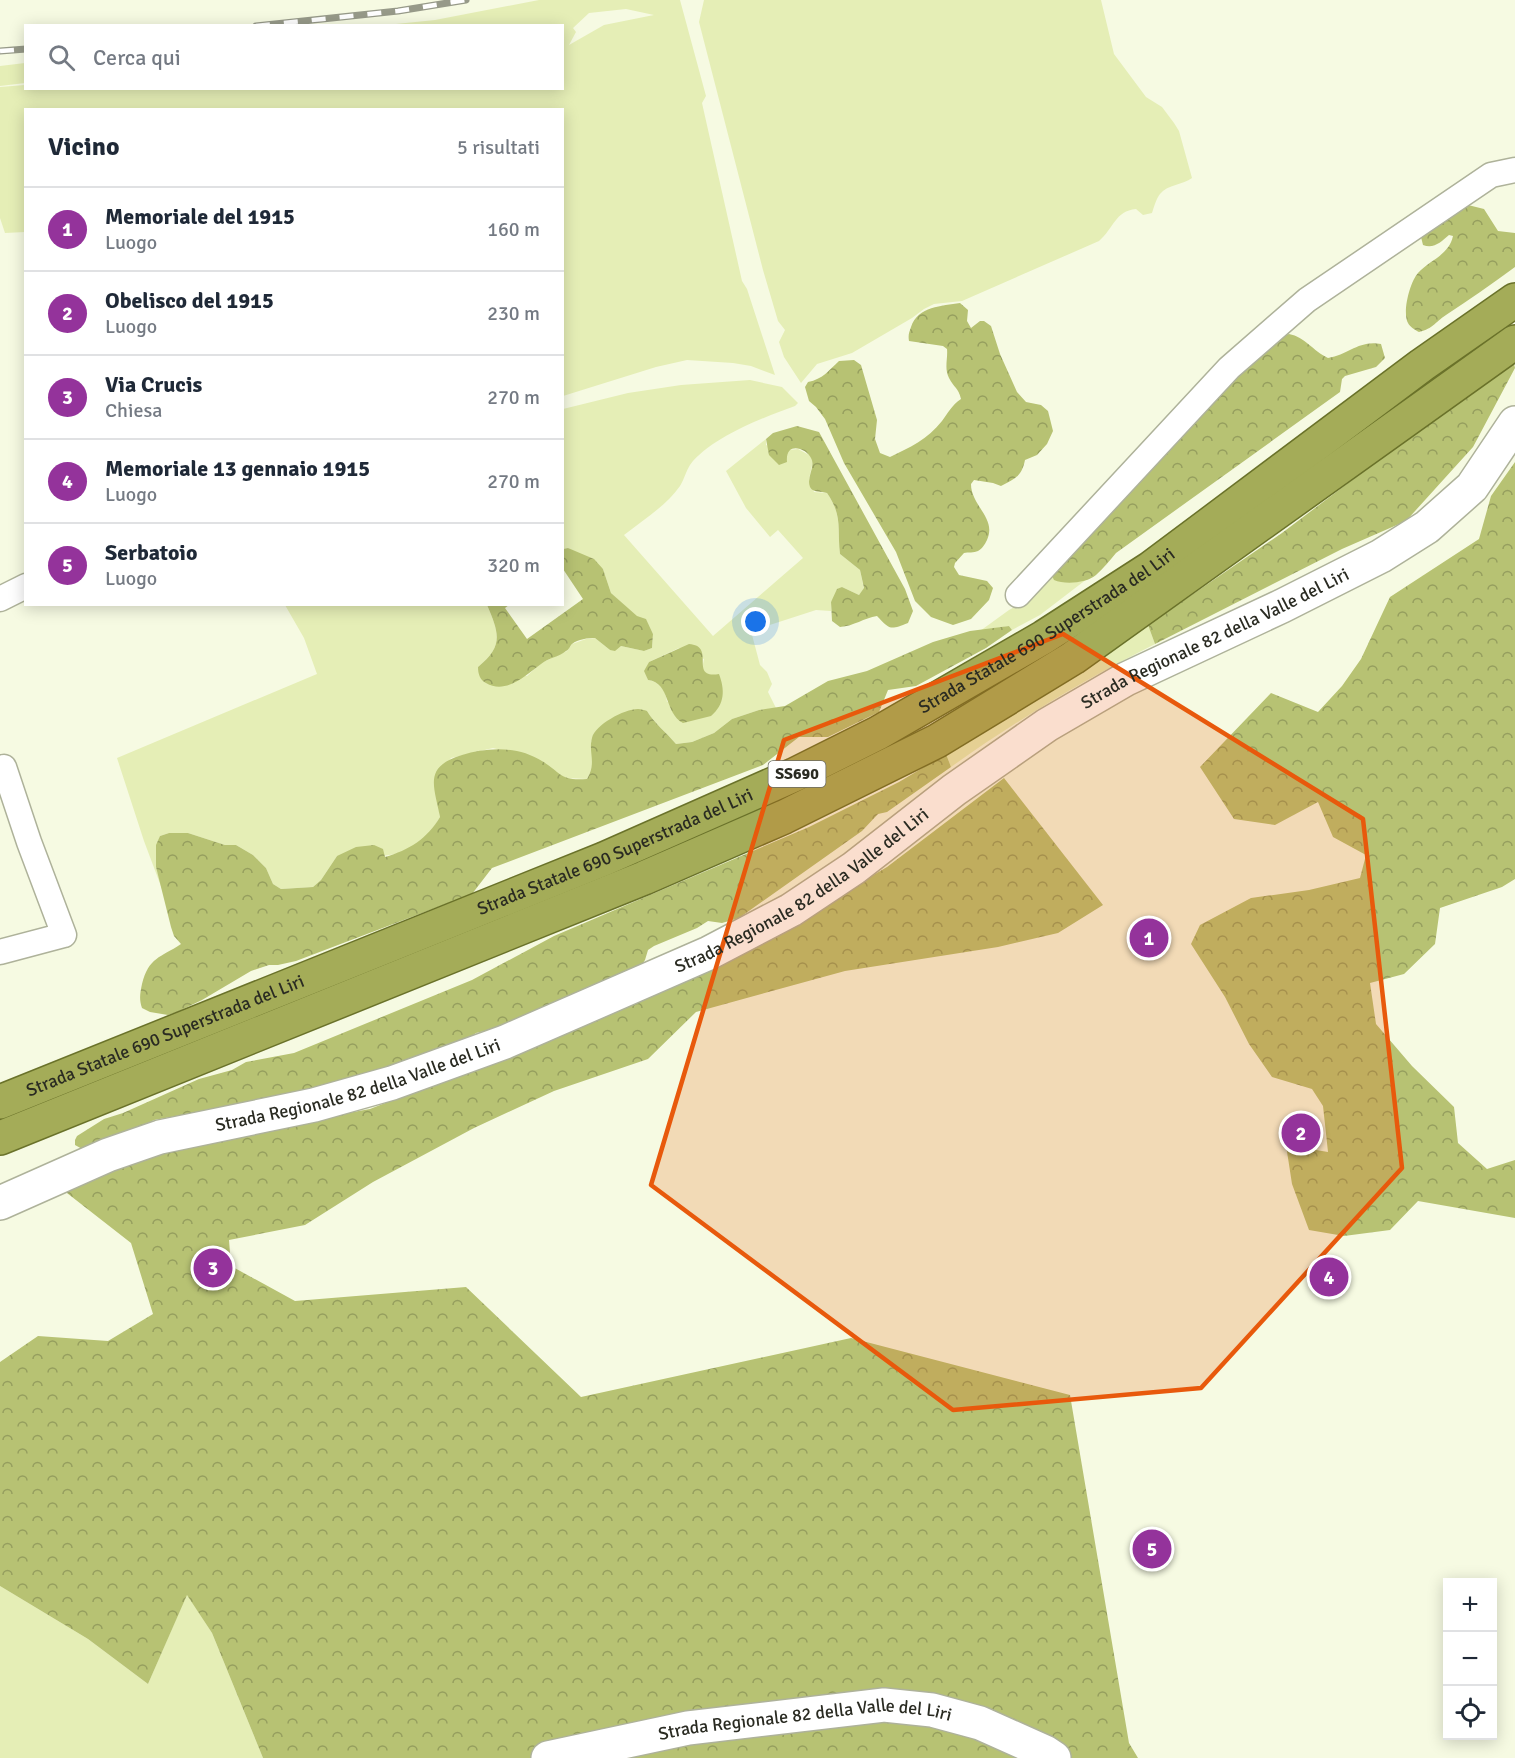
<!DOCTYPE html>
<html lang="it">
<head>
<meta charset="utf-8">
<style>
	:root { --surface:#fff; --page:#f6f6f7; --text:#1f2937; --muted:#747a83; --line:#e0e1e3; --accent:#94339b }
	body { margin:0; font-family:Signika,sans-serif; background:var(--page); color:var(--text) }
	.controls { position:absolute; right:18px; bottom:18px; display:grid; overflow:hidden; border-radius:0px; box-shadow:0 3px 15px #0003 }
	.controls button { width:54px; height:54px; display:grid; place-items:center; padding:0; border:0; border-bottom:2px solid var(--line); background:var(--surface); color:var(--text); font:30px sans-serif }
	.you { position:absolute; left:756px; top:622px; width:21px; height:21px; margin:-15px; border:4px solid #fff; border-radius:50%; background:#1a73e8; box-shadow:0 0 0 9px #1a73e833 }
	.badge { display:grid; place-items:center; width:39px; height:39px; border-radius:50%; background:var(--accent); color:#fff; font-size:20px; font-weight:700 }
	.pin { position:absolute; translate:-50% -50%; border:3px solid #fff; box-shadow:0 2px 6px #0006 }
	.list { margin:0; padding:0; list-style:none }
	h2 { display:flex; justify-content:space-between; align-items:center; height:78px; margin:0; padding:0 24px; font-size:26px }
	h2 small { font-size:20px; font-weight:400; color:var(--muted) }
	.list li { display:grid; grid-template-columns:39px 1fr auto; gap:18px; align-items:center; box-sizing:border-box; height:84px; padding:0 24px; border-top:2px solid var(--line) }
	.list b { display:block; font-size:22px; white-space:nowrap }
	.list p { margin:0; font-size:20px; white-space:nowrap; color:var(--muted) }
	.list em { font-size:20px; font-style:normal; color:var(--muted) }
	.icon { flex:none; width:33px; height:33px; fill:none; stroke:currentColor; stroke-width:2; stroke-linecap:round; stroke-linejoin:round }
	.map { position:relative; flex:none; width:1515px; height:1758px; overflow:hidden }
	.search { position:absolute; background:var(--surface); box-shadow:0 3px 15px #0003; left:24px; top:24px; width:540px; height:66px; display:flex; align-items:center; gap:15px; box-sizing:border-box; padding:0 21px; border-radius:0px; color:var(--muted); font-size:22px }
	.panel { position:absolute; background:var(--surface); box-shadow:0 3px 15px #0003; left:24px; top:108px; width:540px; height:498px; border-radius:0px }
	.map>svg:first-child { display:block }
	.green { fill:#e5eeb6; fill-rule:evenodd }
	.forest { fill:url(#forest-crowns) }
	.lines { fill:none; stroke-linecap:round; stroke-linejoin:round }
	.minor-casing { stroke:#aeb29a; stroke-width:27 }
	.secondary-casing { stroke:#aeb29a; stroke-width:36 }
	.trunk-casing { stroke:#6a722a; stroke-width:36 }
	.minor { stroke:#fff; stroke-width:24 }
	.secondary { stroke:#fff; stroke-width:33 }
	.trunk { stroke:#a4ac58; stroke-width:33 }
	.rail-casing { stroke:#979a89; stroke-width:7 }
	.rail { stroke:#fff; stroke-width:4.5; stroke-dasharray:14; stroke-linecap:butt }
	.marked { fill:#e8590c; fill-opacity:0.2; stroke:#e8590c; stroke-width:4.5; stroke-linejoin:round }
	.labels { text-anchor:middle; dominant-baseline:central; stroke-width:5; stroke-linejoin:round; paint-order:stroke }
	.shield { fill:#fff; stroke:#6a6b64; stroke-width:1.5 }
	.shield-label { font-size:16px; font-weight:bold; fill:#2a2b22 }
	.street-label { font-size:18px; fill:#2a2b22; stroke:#fff }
</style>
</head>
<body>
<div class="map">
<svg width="1515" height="1758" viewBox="0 0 1515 1758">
	<defs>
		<pattern id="forest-crowns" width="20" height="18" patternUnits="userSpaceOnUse" patternTransform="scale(1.5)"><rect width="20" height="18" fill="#b7c273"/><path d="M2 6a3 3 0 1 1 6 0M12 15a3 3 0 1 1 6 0" fill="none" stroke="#959e5e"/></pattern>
	</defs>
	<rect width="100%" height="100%" fill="#f6fae2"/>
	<g class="green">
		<path d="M539 0H680L706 96 702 103 742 281 747 289 775 375 751 366 733 363 687 360 656 367 563 396 562 110H26L25 232 5 233 0 218V87L25 85 26 88H562V26L386 25 435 20ZM626 9 654 15 604 25 569 45 576 32 573 28 589 13Z"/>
		<path d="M704 0H1101L1114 54 1146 97 1162 107 1174 123 1179 131 1192 178C1183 185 1168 184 1160 194 1156 199 1154 207 1152 213L1143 215 1136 209C1115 211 1114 228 1099 241L962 301 934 304 924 309 912 318 852 353 817 364 801 383 784 357 779 342 785 330 778 321 763 270 699 22Z"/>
		<path d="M25 63V83L0 86V66Z"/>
		<path d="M750 380 782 387 798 403 795 406C764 417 710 438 690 465 686 471 684 480 680 486 666 506 643 520 624 535L713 636 803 558 778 530 770 537 746 508 726 471 766 439V445L786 454 789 450 798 449 811 456 813 461 809 479 814 492 827 493C843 516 837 529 840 554L860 570 864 589 859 595 842 587 831 602V611L816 610 751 631 760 665 767 672 772 684 768 692 776 708 759 710 732 719 714 733 692 742 676 744C666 732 655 724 647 711L591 741C594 755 594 767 587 779L566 778 558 775 542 761 493 748 451 758 434 782 440 817C414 862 382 857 337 856L321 880 313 887 281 889 273 884 266 868 253 855 236 845H225L188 833H169L160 836 156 867 165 897 144 841 117 758 317 674 304 638 285 605H487C499 633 504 646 478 667L527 676 541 663 567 651 572 644 586 639 595 638 610 650 621 646 644 651 652 648 653 634 646 620 637 617 611 593 603 569 568 548 563 549V409L628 393 681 385ZM679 648 704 659 702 669 709 676 667 702C666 690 660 682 648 680L645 671 649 662Z"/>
		<path d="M1051 574 1077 582 1087 579 1040 615 1012 630 1009 626 980 631 1009 610 1032 597Z"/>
		<path d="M1148 625 1155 644C1084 680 1017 720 951 767L946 754 1104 656Z"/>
		<path d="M0 1586 88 1639 148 1684 187 1594 212 1633 263 1758H0Z"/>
	</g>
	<g class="forest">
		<path d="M1464 204 1484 209 1498 231 1515 233V267C1492 284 1469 300 1446 315 1434 323 1434 328 1419 332 1415 330 1410 327 1408 323 1402 312 1410 282 1418 273 1430 260 1449 255 1453 236L1449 235C1441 242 1434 249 1423 245L1421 237 1425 223Z"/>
		<path d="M960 303 968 310 967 321 971 328 980 321H984L991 326 1000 354 1017 392 1026 402 1041 405 1048 411 1053 431 1047 444 1037 455 1025 460C1022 476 1015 479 1001 486L993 483 974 480 971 484C971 506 997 518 987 540 985 544 982 549 978 551 974 553 968 552 964 553L955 563 954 567 959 575 987 581 993 588 989 600 971 619 953 625 931 617 915 601 896 552 844 463 825 419 816 407 809 401 805 387 808 382C823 379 828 371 839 361L854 360 861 365 877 420 875 439 880 453 890 457C909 448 928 439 942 421 948 413 952 405 961 399 958 387 954 388 949 378 944 368 948 359 947 349L943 346 909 341C908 335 909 333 911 327 918 306 942 306 960 303Z"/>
		<path d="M1289 334C1305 337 1313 351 1328 358 1349 355 1358 340 1381 344L1385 358 1376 367 1345 376 1342 379 1340 392 1116 553C1110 560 1104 568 1096 575 1087 583 1065 585 1054 580L1051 574 1162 448 1279 337Z"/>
		<path d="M1507 363H1514L1515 368 1473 447 1406 521 1342 549 1155 644 1148 625 1282 533Z"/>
		<path d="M797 426 819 432 905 589 913 611 908 623C890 630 890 630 877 616 864 618 854 626 840 627L832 621 831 602 837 589 842 587 859 595 864 588 860 570 840 554C837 529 843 516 827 493 821 491 813 493 810 487 806 477 816 467 811 458 806 448 785 441 787 462L779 465 769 455 766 439 773 433Z"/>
		<path d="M1515 462V879L1502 887 1440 908 1435 944 1404 974 1370 983 1376 1024 1412 1066 1454 1107 1458 1143 1487 1169 1515 1160V1218L1418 1201 1390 1230 1344 1236 1309 1230 1292 1184 1286 1145 1328 1152 1323 1106 1312 1089 1272 1077 1249 1044 1225 997 1191 944 1200 925 1251 898 1309 890 1360 878 1366 855 1333 837 1318 802 1275 825 1234 819 1200 767 1271 693 1318 712 1342 686 1361 659 1390 597 1479 539 1491 496Z"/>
		<path d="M568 548 594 559 603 569 611 593 637 616 646 619 653 634 652 648 644 651 621 646 615 651 610 650 595 638C588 638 578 639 572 644 570 646 569 650 566 651 559 657 548 658 541 664 526 675 506 695 486 683 480 680 478 674 478 667 504 646 499 633 487 605H509L505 608 527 639 583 599 563 569V549Z"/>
		<path d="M1009 626 1012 630 986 648 916 686 888 690 879 712 828 737H799L763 765 492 868 472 894 296 961 278 965H269L251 971 202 1000 177 1012 168 1015 150 1012 142 1008C139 999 140 994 142 984 149 957 160 958 181 944L174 936 171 927 156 867V845L160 836 169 833H188L225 845H236L253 855 266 868 273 884 281 889 313 887 321 880 337 856 356 847 374 845 383 849 385 857C409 850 427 839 440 817 434 785 423 767 462 755 488 747 518 746 542 761 562 773 559 781 587 779 597 762 588 753 592 738 595 725 624 709 638 709 641 709 644 710 647 711 655 724 666 732 676 744L692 742 714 733 732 719 759 710 785 706 828 681 867 671 933 642 970 631Z"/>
		<path d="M689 644C717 646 688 679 719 674 725 690 725 704 711 716L683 723C664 713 671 683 648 680L644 671 649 662Z"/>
		<path d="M946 754 951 767 887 812 878 814 862 831 739 918 722 923 708 921 697 928 654 946 648 950 645 960 639 969 494 1029 476 1033 461 1044 305 1099 208 1114H188L154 1120 125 1136 84 1150 75 1145V1140L77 1136 104 1119 123 1113 199 1079 232 1070 246 1062 294 1053 472 980 554 936 809 827 899 782Z"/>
		<path d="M1004 778 1103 905 1058 933 998 947 845 971 696 1012 648 1059 554 1091 474 1128 373 1182 305 1225 229 1240 231 1266 295 1301 466 1287 581 1397 851 1338 1070 1395 1129 1743 1138 1758H263L212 1633 187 1595 148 1684 88 1639 0 1586V1362L38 1336 108 1341 153 1314 131 1243 58 1186 147 1153 258 1129 370 1109 459 1074 743 952 887 867Z"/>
	</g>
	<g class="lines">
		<g class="minor-casing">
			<g id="minor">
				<path d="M1018 595 1229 368 1307 300 1491 175 1515 170"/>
				<path d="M0 599 26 586"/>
				<path d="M0 768 4 767 29 842 64 935 0 952"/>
			</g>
		</g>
		<g class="secondary-casing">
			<g id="secondary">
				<path id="s1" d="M0 1203 108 1155 160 1137 314 1105 392 1083 505 1042 709 953 791 910 854 868 954 790 1047 725 1126 679 1282 606 1381 556 1427 527 1472 487 1515 423"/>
				<path id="s2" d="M548 1758 688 1728 884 1705 932 1710 980 1723 1045 1752 1054 1758"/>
			</g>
		</g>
		<g class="trunk-casing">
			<g id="trunk">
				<path id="s3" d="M0 1102 604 859 794 775 878 733 1044 637 1151 568 1422 365 1515 300"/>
				<path d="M0 1138 644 878 784 817 937 741 1073 658 1515 342"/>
			</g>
		</g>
		<use href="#minor" class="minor"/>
		<use href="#secondary" class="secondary"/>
		<use href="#trunk" class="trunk"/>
		<g class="rail-casing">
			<g id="rail">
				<path d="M256 26 398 11 466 0"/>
				<path d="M0 51 26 49"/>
			</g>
		</g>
		<use href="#rail" class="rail"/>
	</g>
	<path class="marked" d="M1063 634 1363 819 1402 1168 1201 1388 953 1410 651 1185 784 740Z"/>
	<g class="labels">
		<rect class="shield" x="768.5" y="761" width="57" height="26" rx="4.5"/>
		<g class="shield-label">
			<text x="797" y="774">SS690</text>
		</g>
		<g class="street-label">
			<text stroke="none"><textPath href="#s3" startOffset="1150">Strada Statale 690 Superstrada del Liri</textPath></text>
			<text stroke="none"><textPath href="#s1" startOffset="1352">Strada Regionale 82 della Valle del Liri</textPath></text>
			<text stroke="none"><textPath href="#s3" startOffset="664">Strada Statale 690 Superstrada del Liri</textPath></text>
			<text stroke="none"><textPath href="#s1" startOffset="866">Strada Regionale 82 della Valle del Liri</textPath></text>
			<text stroke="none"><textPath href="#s3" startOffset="178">Strada Statale 690 Superstrada del Liri</textPath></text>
			<text stroke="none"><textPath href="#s1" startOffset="378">Strada Regionale 82 della Valle del Liri</textPath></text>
			<text stroke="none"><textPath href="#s2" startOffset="261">Strada Regionale 82 della Valle del Liri</textPath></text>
		</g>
	</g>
</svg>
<div class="controls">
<button>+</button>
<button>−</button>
<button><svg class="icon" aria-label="locate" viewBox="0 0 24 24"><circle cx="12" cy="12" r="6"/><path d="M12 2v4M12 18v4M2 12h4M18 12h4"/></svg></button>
</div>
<div class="you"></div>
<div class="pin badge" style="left:1149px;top:938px">1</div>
<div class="pin badge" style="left:1301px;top:1133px">2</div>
<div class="pin badge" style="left:213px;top:1268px">3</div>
<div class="pin badge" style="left:1329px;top:1277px">4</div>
<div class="pin badge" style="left:1152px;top:1549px">5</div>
<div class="search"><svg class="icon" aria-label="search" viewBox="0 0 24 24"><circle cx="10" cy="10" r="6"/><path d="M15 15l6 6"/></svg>Cerca qui</div>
<section class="panel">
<h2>Vicino<small>5 risultati</small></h2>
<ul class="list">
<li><span class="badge">1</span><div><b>Memoriale del 1915</b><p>Luogo</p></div><em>160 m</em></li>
<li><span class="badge">2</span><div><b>Obelisco del 1915</b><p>Luogo</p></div><em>230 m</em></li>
<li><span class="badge">3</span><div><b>Via Crucis</b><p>Chiesa</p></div><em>270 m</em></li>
<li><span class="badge">4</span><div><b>Memoriale 13 gennaio 1915</b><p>Luogo</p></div><em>270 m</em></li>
<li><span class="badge">5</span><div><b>Serbatoio</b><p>Luogo</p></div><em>320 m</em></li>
</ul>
</section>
</div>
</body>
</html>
